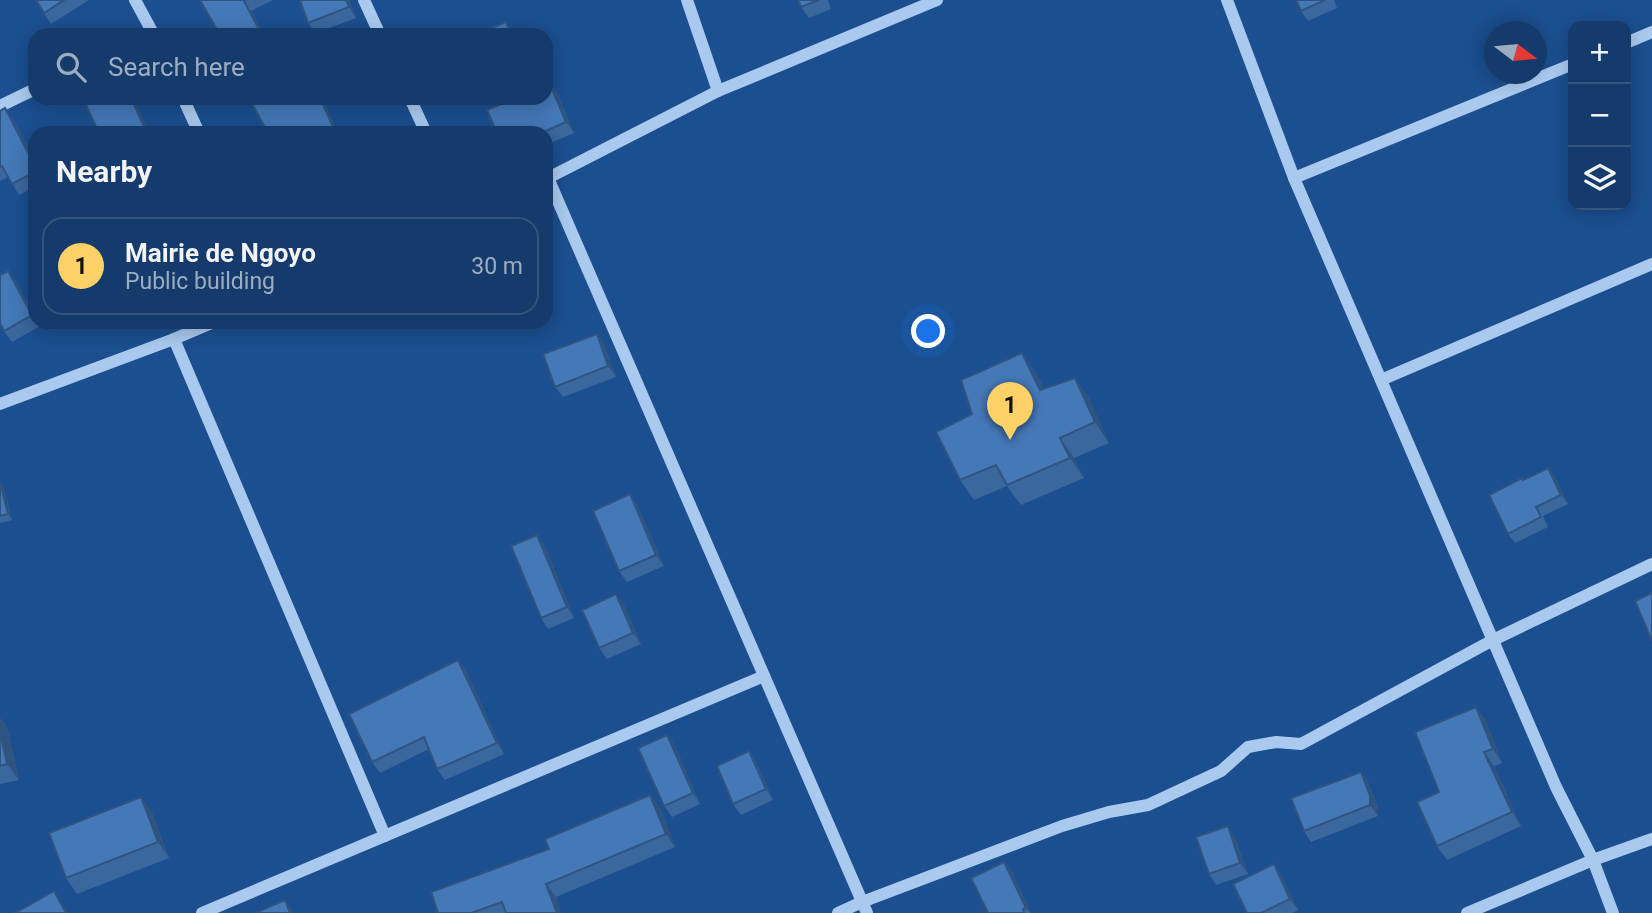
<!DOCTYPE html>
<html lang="en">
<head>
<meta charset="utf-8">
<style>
	:root { --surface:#143b6b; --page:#214673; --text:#f1f3f6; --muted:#9dadc1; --line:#33557e; --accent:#ffd166 }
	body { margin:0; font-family:Roboto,sans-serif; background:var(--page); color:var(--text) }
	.controls { position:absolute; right:21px; top:21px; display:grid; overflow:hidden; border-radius:14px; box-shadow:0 4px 18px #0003 }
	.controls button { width:63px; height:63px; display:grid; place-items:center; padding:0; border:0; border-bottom:2px solid var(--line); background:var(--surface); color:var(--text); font:35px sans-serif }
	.compass { position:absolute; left:1484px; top:21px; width:63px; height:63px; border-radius:50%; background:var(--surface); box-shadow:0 4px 18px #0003; rotate:106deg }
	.you { position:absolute; left:929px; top:332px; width:24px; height:24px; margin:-18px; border:5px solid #fff; border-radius:50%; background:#1a73e8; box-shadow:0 0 0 10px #1a73e833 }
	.badge { display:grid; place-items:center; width:46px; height:46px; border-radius:50%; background:var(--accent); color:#111; font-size:23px; font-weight:700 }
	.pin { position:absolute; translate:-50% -58px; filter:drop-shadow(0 2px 4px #0008) }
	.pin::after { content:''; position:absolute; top:37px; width:24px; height:21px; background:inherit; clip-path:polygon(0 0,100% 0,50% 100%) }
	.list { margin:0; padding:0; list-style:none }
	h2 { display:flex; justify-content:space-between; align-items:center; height:91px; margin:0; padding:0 28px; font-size:30px }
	h2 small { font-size:23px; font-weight:400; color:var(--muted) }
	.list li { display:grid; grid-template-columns:46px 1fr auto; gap:21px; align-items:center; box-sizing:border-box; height:98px; margin:0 14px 14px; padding:0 14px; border:2px solid var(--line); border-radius:21px }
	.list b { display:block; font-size:26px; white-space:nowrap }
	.list p { margin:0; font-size:23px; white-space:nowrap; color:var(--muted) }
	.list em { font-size:23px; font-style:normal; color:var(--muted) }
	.icon { flex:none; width:38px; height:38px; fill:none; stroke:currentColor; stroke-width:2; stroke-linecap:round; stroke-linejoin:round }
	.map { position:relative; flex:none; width:1652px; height:913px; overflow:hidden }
	.search { position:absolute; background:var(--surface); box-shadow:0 4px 18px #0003; left:28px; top:28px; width:525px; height:77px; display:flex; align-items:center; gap:18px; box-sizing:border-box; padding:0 24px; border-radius:21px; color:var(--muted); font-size:26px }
	.panel { position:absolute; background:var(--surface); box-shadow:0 4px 18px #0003; left:28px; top:126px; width:525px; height:203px; border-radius:21px }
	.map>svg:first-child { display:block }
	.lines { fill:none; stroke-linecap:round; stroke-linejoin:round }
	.minor { stroke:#a9c9ee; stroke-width:12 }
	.wall { fill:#3a679d }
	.shaded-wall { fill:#305480 }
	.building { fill:#4478b7; stroke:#305480; stroke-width:2 }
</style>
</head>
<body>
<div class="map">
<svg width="1652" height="913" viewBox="0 0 1652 913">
	<rect width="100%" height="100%" fill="#1b4f8f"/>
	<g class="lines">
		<g class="minor">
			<path d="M135 0 154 35"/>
			<path d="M364 0 380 35"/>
			<path d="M687 0 718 91"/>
			<path d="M1227 0 1294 178 1556 787 1593 860 1613 913"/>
			<path d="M1626 43 1652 32"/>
			<path d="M183 98 199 133"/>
			<path d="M410 98 426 133"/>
			<path d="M0 106 35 89"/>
			<path d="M548 178 867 913"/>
			<path d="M1294 178 1573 64"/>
			<path d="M546 179 718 91 937 0"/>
			<path d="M174 339 385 836"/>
			<path d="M1381 380 1652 264"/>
			<path d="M0 404 174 339 214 322"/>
			<path d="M202 913 764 676"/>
			<path d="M838 913 862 902 1062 826 1109 812 1148 805 1221 771 1248 747 1276 742 1301 744 1493 640 1652 564"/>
			<path d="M1467 913 1593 860 1652 839"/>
		</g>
	</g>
	<g class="wall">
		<path d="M36 0H89L51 24Z"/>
		<path d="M200 0H273L251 11 264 35H220Z"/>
		<path d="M300 0H349L356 18 316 33 308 23Z"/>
		<path d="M798 0H828L831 9 809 18 801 7Z"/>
		<path d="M1296 0H1334L1337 8 1308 21 1301 11Z"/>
		<path d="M550 84 558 95 574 133 546 145V133H497Z"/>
		<path d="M0 111 13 119 35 162V187L19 195 8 177 0 181Z"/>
		<path d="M16 282 35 317V322H38L40 326 12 342 4 331Z"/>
		<path d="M597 334 604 345 616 377 563 397 555 387Z"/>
		<path d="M1036 373 1044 389 1075 378 1089 398 1109 443 1074 458 1084 478 1021 505 1007 486 974 500 960 480 972 414Z"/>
		<path d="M1548 468 1555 477 1568 504 1543 516 1548 527 1515 543 1508 534 1524 480Z"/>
		<path d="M0 483 3 486 12 520 0 523Z"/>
		<path d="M630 494 637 505 664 566 627 582 619 571Z"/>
		<path d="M545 546 574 618 548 629 541 618Z"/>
		<path d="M616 594 624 605 641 644 607 659 599 648Z"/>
		<path d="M458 660 466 671 504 754 445 780 437 769 429 749 380 773 372 762Z"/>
		<path d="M1476 707 1486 721 1502 763 1494 766 1521 826 1447 860 1437 846 1439 792Z"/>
		<path d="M0 718 7 727 19 780 0 784Z"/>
		<path d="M667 735 675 746 700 804 672 817 664 806Z"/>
		<path d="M749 751 756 762 773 800 741 815 733 804Z"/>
		<path d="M1361 772 1368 782 1378 807V816L1311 842 1304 831Z"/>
		<path d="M650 795 660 808 675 847 556 897 561 913H438L549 849Z"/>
		<path d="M141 797 152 813 169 858 77 894 66 878Z"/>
		<path d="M1235 837 1248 874 1216 885 1209 874Z"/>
		<path d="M1004 862 1012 872 1031 913H988Z"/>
		<path d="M1274 864 1281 875 1298 910 1292 913H1247Z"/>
	</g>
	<g class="shaded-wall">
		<path d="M346 0H349L356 18 349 7Z"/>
		<path d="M244 1 251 11 264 35H262Z"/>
		<path d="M550 84 558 95 574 133 566 122Z"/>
		<path d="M131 98H134L149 133H147Z"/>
		<path d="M320 98H322L339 133H336Z"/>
		<path d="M5 108 13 119 35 162V166Z"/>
		<path d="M8 271 16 282 35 317V319Z"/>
		<path d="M597 334 604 345 616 377 608 366Z"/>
		<path d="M1022 353 1036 373 1054 410 1040 390Z"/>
		<path d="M1075 378 1089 398 1109 443 1095 422Z"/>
		<path d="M1060 438 1074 458 1084 478 1070 458Z"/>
		<path d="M1548 468 1555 477 1568 504 1561 495Z"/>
		<path d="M0 482 3 486 12 520 8 514Z"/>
		<path d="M630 494 637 505 664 566 656 555Z"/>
		<path d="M537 535 545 546 574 618 567 607Z"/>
		<path d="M616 594 624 605 641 644 633 633Z"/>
		<path d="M458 660 466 671 504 754 497 743Z"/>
		<path d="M1476 707 1486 721 1502 763 1493 749Z"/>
		<path d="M0 718 7 727 19 780 7 764 0 731Z"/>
		<path d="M667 735 675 746 700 804 693 793Z"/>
		<path d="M749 751 756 762 773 800 766 789Z"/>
		<path d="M1484 752 1494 766 1521 826 1512 812Z"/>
		<path d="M1361 772 1368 782 1378 807V816L1370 805Z"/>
		<path d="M650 795 660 808 675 847 666 834Z"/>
		<path d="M141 797 152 813 169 858 158 842Z"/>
		<path d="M1228 826 1235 837 1248 874 1240 863Z"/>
		<path d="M1004 862 1012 872 1031 913H1030L1026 908Z"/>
		<path d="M1274 864 1281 875 1298 910 1290 899Z"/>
		<path d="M546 884 556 897 561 913H557Z"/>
		<path d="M54 891 62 902 68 913H66Z"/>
		<path d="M285 900 293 911V913H290Z"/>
	</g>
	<g class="building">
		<path d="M36 0H64L44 13Z"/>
		<path d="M200 0H245L244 1 262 35H220Z"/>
		<path d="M300 0H346L349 7 308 23Z"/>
		<path d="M798 0H819L801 7Z"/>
		<path d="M1296 0H1325L1301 11Z"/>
		<path d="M506 22 511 35H485L484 31Z"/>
		<path d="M550 84 566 122 541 133H497L487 110 516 98H546V86Z"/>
		<path d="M83 98H131L147 133H104L102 130 98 131Z"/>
		<path d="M249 98H320L336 133H268Z"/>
		<path d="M5 108 35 166V172L12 184 2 166 0 167V111Z"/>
		<path d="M8 271 32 315 4 331 0 323V275Z"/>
		<path d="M597 334 608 366 555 387 543 354Z"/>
		<path d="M1022 353 1040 390 1075 378 1095 422 1060 438 1070 458 1007 485 996 465 960 480 936 432 972 414 961 380Z"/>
		<path d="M1548 468 1561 495 1536 507 1541 517 1508 534 1489 495 1522 478 1523 480Z"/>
		<path d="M0 483 8 514 0 516Z"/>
		<path d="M630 494 656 555 619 571 593 511Z"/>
		<path d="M537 535 567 607 541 618 511 546Z"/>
		<path d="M1652 593V641L1635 601Z"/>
		<path d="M616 594 633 633 599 648 582 610Z"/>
		<path d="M458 660 497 743 437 769 424 737 372 762 349 714Z"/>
		<path d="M1476 707 1493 749 1484 752 1512 812 1437 846 1417 802 1439 792 1415 732Z"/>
		<path d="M0 731 7 764 0 766Z"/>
		<path d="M667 735 693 793 664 806 638 748Z"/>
		<path d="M749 751 766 789 733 804 717 766Z"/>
		<path d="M1361 772 1370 796V805L1304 831 1291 798Z"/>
		<path d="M650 795 666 834 546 884 557 913H506L502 902 471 913H438L431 892 549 849 545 839Z"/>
		<path d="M141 797 158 842 66 878 49 833Z"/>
		<path d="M1228 826 1240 863 1209 874 1196 837Z"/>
		<path d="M1004 862 1026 908 1023 909 1024 913H988L971 878Z"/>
		<path d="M1274 864 1290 899 1261 913H1247L1233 884Z"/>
		<path d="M54 891 66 913H15Z"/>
		<path d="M285 900 290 913H255Z"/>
	</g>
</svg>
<div class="controls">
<button>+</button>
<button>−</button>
<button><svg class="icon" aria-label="layers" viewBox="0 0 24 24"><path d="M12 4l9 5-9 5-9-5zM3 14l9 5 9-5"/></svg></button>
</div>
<svg class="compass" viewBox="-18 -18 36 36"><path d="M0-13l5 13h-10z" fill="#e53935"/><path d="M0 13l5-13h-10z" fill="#9dadc1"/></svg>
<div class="you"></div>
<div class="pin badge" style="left:1010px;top:440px">1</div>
<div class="search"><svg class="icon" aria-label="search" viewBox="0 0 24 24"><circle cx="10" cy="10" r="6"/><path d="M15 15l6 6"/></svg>Search here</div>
<section class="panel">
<h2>Nearby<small></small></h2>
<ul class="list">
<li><span class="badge">1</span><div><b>Mairie de Ngoyo</b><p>Public building</p></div><em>30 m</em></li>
</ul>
</section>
</div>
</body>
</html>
